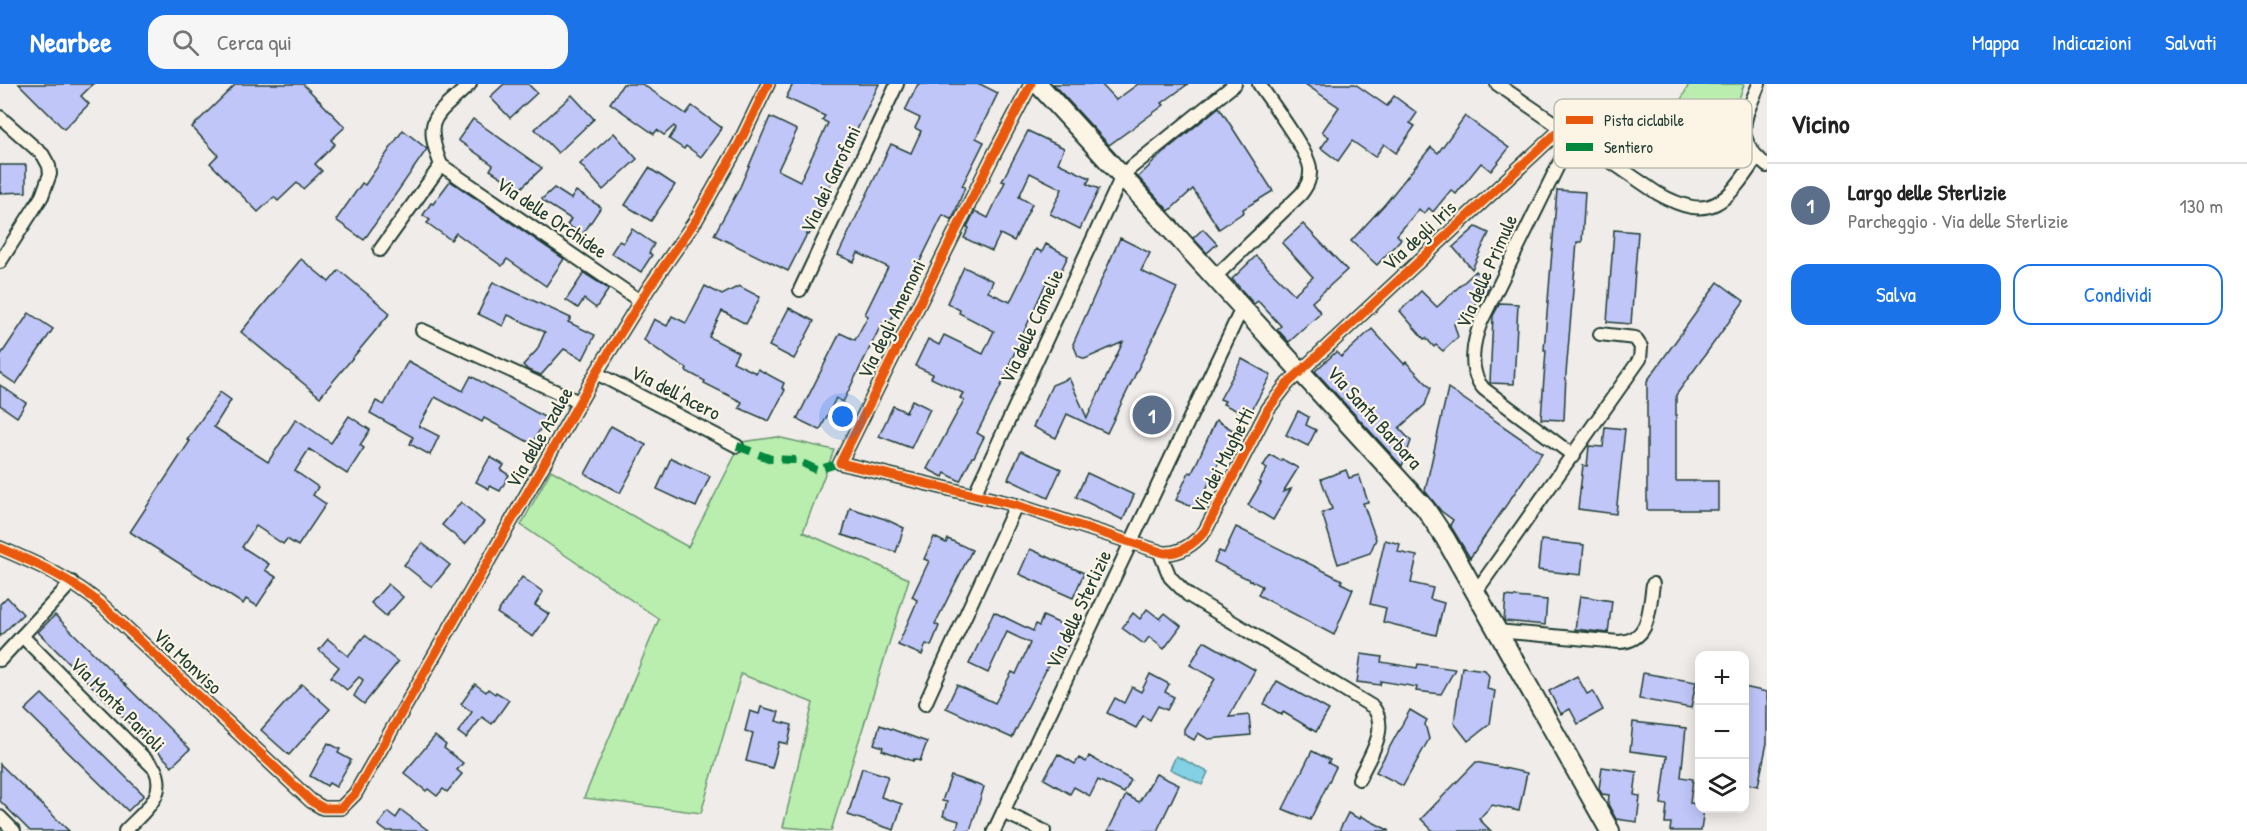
<!DOCTYPE html>
<html lang="it">
<head>
<meta charset="utf-8">
<style>
	:root { --surface:#fff; --page:#f6f6f6; --text:#222; --muted:#767676; --line:#e0e0e0; --accent:#1a73e8 }
	body { margin:0; font-family:"Patrick Hand",sans-serif; background:var(--page); color:var(--text) }
	.controls { position:absolute; right:18px; bottom:18px; display:grid; overflow:hidden; border-radius:12px; box-shadow:0 3px 15px #0003 }
	.controls button { width:54px; height:54px; display:grid; place-items:center; padding:0; border:0; border-bottom:2px solid var(--line); background:var(--surface); color:var(--text); font:30px sans-serif }
	.you { position:absolute; left:843px; top:333px; width:21px; height:21px; margin:-15px; border:4px solid #fff; border-radius:50%; background:#1a73e8; box-shadow:0 0 0 9px #1a73e833 }
	.badge { display:grid; place-items:center; width:39px; height:39px; border-radius:50%; background:var(--accent); color:#fff; font-size:20px; font-weight:700 }
	.pin { position:absolute; translate:-50% -50%; border:3px solid #fff; box-shadow:0 2px 6px #0006 }
	.list { margin:0; padding:0; list-style:none }
	h2 { display:flex; justify-content:space-between; align-items:center; height:78px; margin:0; padding:0 24px; font-size:26px }
	h2 small { font-size:20px; font-weight:400; color:var(--muted) }
	.list li { display:grid; grid-template-columns:39px 1fr auto; gap:18px; align-items:center; box-sizing:border-box; height:84px; padding:0 24px; border-top:2px solid var(--line) }
	.list b { display:block; font-size:22px; white-space:nowrap }
	.list p { margin:0; font-size:20px; white-space:nowrap; color:var(--muted) }
	.list em { font-size:20px; font-style:normal; color:var(--muted) }
	.actions { display:flex; gap:12px; padding:18px 24px }
	.actions a { flex:1; padding:14px 0; border:2px solid var(--accent); border-radius:18px; text-align:center; font-size:21px; color:var(--accent) }
	.actions .main { background:var(--accent); color:#fff }
	.icon { flex:none; width:33px; height:33px; fill:none; stroke:currentColor; stroke-width:2; stroke-linecap:round; stroke-linejoin:round }
	.map { position:relative; flex:none; width:1767px; height:747px; overflow:hidden }
	header { display:flex; align-items:center; gap:36px; box-sizing:border-box; height:84px; padding:0 30px; background:var(--accent); color:#fff }
	header strong { font-size:28px }
	nav { display:flex; gap:33px; margin-inline-start:auto; font-size:21px }
	.search { width:420px; height:54px; background:var(--page); display:flex; align-items:center; gap:15px; box-sizing:border-box; padding:0 21px; border-radius:18px; color:var(--muted); font-size:22px }
	main { display:flex }
	aside { flex:1; background:var(--surface) }
	.map>svg:first-child { display:block }
	.green { fill:#b9eeaf; stroke:#6c9672; stroke-width:1.5 }
	.water { fill:#84d0e4; stroke:#5c959e; stroke-width:1.5 }
	.building { fill:#c0c6f8; stroke:#1f3d34; stroke-width:1.5 }
	.lines { fill:none; stroke-linecap:round; stroke-linejoin:round }
	.street-casing { stroke:#1f3d34; stroke-width:16 }
	.secondary-casing { stroke:#1f3d34; stroke-width:22 }
	.street { stroke:#fcf5e5; stroke-width:12 }
	.secondary { stroke:#fcf5e5; stroke-width:18 }
	.quiet { stroke:#00873e; stroke-width:8; stroke-dasharray:15 8; stroke-linecap:butt }
	.cycleway-casing { stroke:#fcf5e5; stroke-width:13 }
	.cycleway { stroke:#e8590c; stroke-width:9 }
	.labels { text-anchor:middle; dominant-baseline:central; stroke-width:4.5; stroke-linejoin:round; paint-order:stroke }
	.street-label { font-size:20px; fill:#1f3d34; stroke:#fcf5e5 }
	.key { fill:#fcf5e5; stroke:#babeb0; stroke-width:1.5 }
	.key-label { font-size:16px; fill:#1f3d34 }
</style>
</head>
<body>
<header>
<strong>Nearbee</strong>
<div class="search"><svg class="icon" aria-label="search" viewBox="0 0 24 24"><circle cx="10" cy="10" r="6"/><path d="M15 15l6 6"/></svg>Cerca qui</div>
<nav><a>Mappa</a><a>Indicazioni</a><a>Salvati</a></nav>
</header>
<main>
<div class="map">
<svg width="1767" height="747" viewBox="0 0 1767 747">
	<rect width="100%" height="100%" fill="#f0ece9"/>
	<filter id="ink" filterUnits="userSpaceOnUse"><feTurbulence type="fractalNoise" baseFrequency=".0167" numOctaves="2"/><feDisplacementMap in="SourceGraphic" scale="12" xChannelSelector="R" yChannelSelector="G"/><feConvolveMatrix kernelMatrix="1 2 1 2 8 2 1 2 1" color-interpolation-filters="sRGB"/></filter>
	<g filter="url(#ink)">
		<g class="green">
			<path d="M1689 0H1744L1739 15 1678 22Z"/>
			<path d="M777 353 834 366 803 448 909 495 831 747 783 743 813 619 741 590 701 729 584 714 659 535 521 441 551 386 688 463 742 358Z"/>
		</g>
		<path class="water" d="M1176 672 1208 688 1202 701 1170 685Z"/>
		<g class="building">
			<path d="M19 0H93L81 12 89 20 64 45Z"/>
			<path d="M236 0H303L345 43 331 56 335 60 315 80 322 87 303 105 297 99 278 117 274 113 258 128 210 79 218 71 192 43Z"/>
			<path d="M504 0H528L537 9 510 34 490 13Z"/>
			<path d="M623 0H642L686 30 692 22 722 44 701 73 686 62 684 65 669 55 676 44 674 42 664 51 657 46 654 50 610 19Z"/>
			<path d="M793 0H879L819 124 821 126 809 151 807 150 788 187 714 151 740 103 770 33 797 46 778 86 800 97 828 39 822 36 825 32 786 14Z"/>
			<path d="M918 0H980L998 9 976 54 984 58 962 102 965 103 952 136 943 131 888 242 882 239 843 318 836 314 820 346 797 335 840 249 855 256 868 232 865 230 888 183 858 169 854 178 838 171 891 60 911 69 921 47 915 44 920 34 905 27Z"/>
			<path d="M1053 0H1101L1116 16 1138 0H1188L1162 19 1164 21 1109 61Z"/>
			<path d="M1305 0H1355L1387 22 1394 12 1417 29 1410 39 1415 42 1396 69 1384 60 1375 73 1352 57 1338 77 1321 64 1329 53 1322 48 1339 23Z"/>
			<path d="M572 11 594 35 558 69 535 45Z"/>
			<path d="M1219 23 1273 107 1243 125 1244 128 1219 145 1193 105 1169 127 1138 93 1164 68Z"/>
			<path d="M1465 32 1509 64 1491 87 1481 79 1456 110 1451 106 1433 128 1429 124 1424 130 1419 125 1397 151 1401 155 1377 181 1351 157 1385 120 1431 63 1438 69Z"/>
			<path d="M473 35 542 84 520 105 490 86 493 81 458 56Z"/>
			<path d="M403 46 427 65 364 156 336 136 362 99 365 101Z"/>
			<path d="M1028 47 1064 64 1058 79 1090 94 1087 100 1099 105 1080 145 1050 130 1062 105 1030 89 1019 113 1032 120 1014 157 1000 150 992 167 964 154 969 144 967 143 975 127 988 134 1005 98 1002 97Z"/>
			<path d="M614 49 637 75 603 106 580 80Z"/>
			<path d="M0 81H26V108L0 109Z"/>
			<path d="M649 84 675 101 651 137 625 121Z"/>
			<path d="M450 97 564 175 546 202 507 175 502 182 456 149 451 156 427 139 430 136 423 131 431 119 433 120Z"/>
			<path d="M554 104 571 115 576 107 601 123 583 150 567 141 571 135 541 116Z"/>
			<path d="M1557 106 1585 108 1582 158H1577L1566 290 1564 336 1541 335 1546 266H1544Z"/>
			<path d="M1303 140 1347 186 1312 218 1321 229 1289 258 1277 245 1281 242 1258 217 1254 220 1232 195 1256 172 1294 210 1313 193 1282 159Z"/>
			<path d="M1476 143 1489 149 1472 185 1453 163Z"/>
			<path d="M632 145 654 160 649 169 652 171 641 188 611 169 619 157 623 159Z"/>
			<path d="M1203 145 1217 160 1207 169 1193 154Z"/>
			<path d="M1614 146 1638 148 1631 240 1607 238Z"/>
			<path d="M1120 154 1150 169 1141 187 1177 204 1107 349 1067 330 1056 354 1033 343 1052 301 1069 294 1087 334 1123 258 1085 275 1078 272 1073 260Z"/>
			<path d="M1046 160 1068 172 1053 203 1046 199 1009 281 1011 282 977 349 984 353 974 373H972L960 397 945 389 943 393 927 385 964 316 960 314 963 309 931 294 933 290 915 282 928 255 939 261 944 251 983 270 994 247 959 229 960 226 947 219 964 183 993 197 988 208 1010 218 1036 165 1042 168Z"/>
			<path d="M301 175 329 198 339 186 390 229 320 313 241 248Z"/>
			<path d="M1476 187 1489 202 1485 211 1454 240 1458 253 1443 267 1436 261 1434 263 1426 254 1424 255 1400 227 1421 207 1437 223Z"/>
			<path d="M584 189 609 205 596 224 584 215 578 224 566 216Z"/>
			<path d="M493 198 571 234 568 238 595 251 583 275 564 265 541 291 528 286 523 281 537 266 545 248 508 231 503 242 478 230Z"/>
			<path d="M1718 198 1744 217 1676 311V397H1718V426H1647V297Z"/>
			<path d="M705 202 722 211 739 202 760 213 746 240 722 227 709 253 738 268 733 278 756 289 758 285 784 299 782 304 785 306 769 337 739 324 742 318 704 299 705 297 686 287 687 284 674 277 644 256 654 235 667 242 672 232 686 239Z"/>
			<path d="M1500 219 1518 220 1514 300 1490 299 1493 232Z"/>
			<path d="M789 224 814 237 794 275 769 262Z"/>
			<path d="M29 229 53 245 16 300 0 289V272Z"/>
			<path d="M1372 245 1404 280 1406 278 1431 304 1425 321 1399 344 1411 357 1402 382 1315 287 1336 268 1341 273Z"/>
			<path d="M1242 275 1271 291 1249 331 1245 328 1244 330 1223 320 1225 317 1220 315Z"/>
			<path d="M408 277 463 307 471 292 546 334 532 360 484 334 482 338 435 313 419 342 439 352 430 371 410 360 413 353 370 329 376 317 384 321Z"/>
			<path d="M0 301 26 319 17 333 0 321Z"/>
			<path d="M1448 304 1542 369 1470 474 1450 441 1453 436 1441 427 1425 407Z"/>
			<path d="M220 308 231 316 214 343 268 378 296 335 331 359 349 332 370 346 360 361 364 364 347 390 309 365 295 387 318 403 313 411 326 420 298 462 287 455 283 460 256 442 242 463 269 480 265 486 276 493 257 522 246 515 243 520 130 448 190 357 187 356Z"/>
			<path d="M912 316 930 325 911 364 879 352 893 322 906 328Z"/>
			<path d="M1298 327 1309 333 1306 341 1316 346 1308 362 1286 351Z"/>
			<path d="M1216 336 1236 348 1225 372 1222 371 1197 425 1176 416 1189 388 1192 389Z"/>
			<path d="M611 342 646 361 620 409 585 390Z"/>
			<path d="M1605 343 1625 345 1616 430 1578 425 1583 381 1587 382 1589 362 1603 363Z"/>
			<path d="M1021 367 1061 385 1048 414 1008 395Z"/>
			<path d="M1270 371 1281 377 1282 375 1298 384 1283 408 1291 405 1273 436 1248 421 1261 399 1259 398 1267 385 1263 382Z"/>
			<path d="M490 373 504 381 501 386 509 391 500 407 490 402 489 405 476 398Z"/>
			<path d="M671 374 710 392 696 423 657 405Z"/>
			<path d="M1346 386 1349 394 1359 391 1368 418 1363 419 1376 455 1370 469 1338 480 1322 429 1332 425 1321 395Z"/>
			<path d="M1087 389 1134 411 1123 436 1076 413Z"/>
			<path d="M461 418 484 438 465 460 442 441Z"/>
			<path d="M850 424 885 435 904 444 896 468 842 451Z"/>
			<path d="M1236 443 1342 496 1341 499 1353 505 1334 551 1258 511 1262 502 1214 478 1219 467 1224 469Z"/>
			<path d="M934 453 946 459 948 455 972 466 935 540 939 542 931 562 926 560 922 571 898 561 915 522 917 516 912 513 929 477 924 475Z"/>
			<path d="M1385 456 1400 460 1398 468 1417 472 1411 499 1433 504 1430 515 1444 519 1436 551 1383 538 1386 524 1370 520Z"/>
			<path d="M1541 456 1584 461 1581 491 1538 486Z"/>
			<path d="M422 459 450 481 432 503 404 481Z"/>
			<path d="M1030 465 1084 489 1073 514 1019 490Z"/>
			<path d="M522 493 543 508 535 521 549 530 533 553 497 529Z"/>
			<path d="M388 500 403 513 386 532 371 519Z"/>
			<path d="M1506 512 1547 516 1545 541 1504 537Z"/>
			<path d="M1580 512 1612 517 1608 549 1575 545Z"/>
			<path d="M7 513 23 530 0 552V520Z"/>
			<path d="M1147 525 1160 535 1165 529 1181 542 1164 565 1149 553 1144 560 1122 544 1133 529 1140 535Z"/>
			<path d="M994 528 1033 547 1036 540 1039 542 1043 532 1074 546 1061 576 1053 572 1012 654 946 624 957 601 995 619 1012 588 1016 590 1030 559 1007 548 988 589 969 580Z"/>
			<path d="M55 531 190 665 172 682 38 548Z"/>
			<path d="M365 551 398 578 364 620 354 612 363 596 359 593 347 606 331 593 339 583 319 566 328 555 348 572Z"/>
			<path d="M1204 557 1255 586 1229 633 1249 631 1251 651 1208 655 1198 649 1194 656 1184 650V645L1215 595 1190 581Z"/>
			<path d="M1361 570 1382 573 1381 578 1417 584 1418 580 1455 585 1441 610 1416 607 1417 603 1381 597 1380 601 1357 598Z"/>
			<path d="M1462 583 1485 586 1489 592 1487 605 1495 607 1490 640 1468 657 1454 639Z"/>
			<path d="M1643 589 1696 598 1691 624 1639 615Z"/>
			<path d="M1150 590 1169 600 1165 608 1174 613 1167 626 1158 622 1150 636 1143 632 1136 644 1107 629 1115 614 1124 619 1132 603 1141 608Z"/>
			<path d="M1577 592 1587 610 1593 607 1603 626 1578 640 1570 625 1561 630 1549 607Z"/>
			<path d="M1277 597 1329 626 1316 648 1283 628 1282 631 1264 620Z"/>
			<path d="M302 600 330 625 289 671 261 646Z"/>
			<path d="M475 600 486 608 488 605 495 610 496 608 509 616 492 640 482 633 466 654 458 648 472 628 461 620Z"/>
			<path d="M1744 603 1767 608V659L1758 702 1744 699Z"/>
			<path d="M42 610 144 711 128 727 25 626Z"/>
			<path d="M761 623 779 628 776 637 792 641 788 660 779 658 772 684 746 677 753 649 745 647 750 627 759 630Z"/>
			<path d="M1410 626 1427 636 1425 640 1429 655 1403 702 1376 688Z"/>
			<path d="M1633 638 1686 644 1681 693 1693 695 1690 719 1700 720V724H1704L1701 747H1670L1671 739H1665L1667 721 1661 720 1667 672 1630 667Z"/>
			<path d="M880 641 927 658 920 677 914 675 913 677 882 666 883 663 874 660Z"/>
			<path d="M435 652 446 661 444 664 463 679 457 686 462 690 447 708 443 705 437 712 428 705 426 707 404 689Z"/>
			<path d="M328 659 340 665 338 669 351 676 336 703 329 699 327 702 310 692Z"/>
			<path d="M1312 667 1330 676 1328 679 1336 683 1310 736 1283 725Z"/>
			<path d="M1058 670 1075 680 1079 674 1086 678 1089 672 1131 696 1124 709 1098 696 1090 712 1074 703 1070 710 1044 695Z"/>
			<path d="M1476 678 1527 689 1519 727 1492 721 1479 735 1491 747H1433L1421 735Z"/>
			<path d="M0 680 69 747H30L0 717Z"/>
			<path d="M1602 683 1637 688 1634 711 1640 712 1637 738 1616 735 1608 720 1609 711 1602 710 1599 705Z"/>
			<path d="M862 684 888 692 881 713 902 720 894 746 848 731Z"/>
			<path d="M1156 690 1179 701 1157 747H1108L1126 711 1139 718Z"/>
			<path d="M951 692 984 703 970 747H956L959 737 943 732 947 718 942 717Z"/>
			<path d="M401 726 429 747H386L378 741 388 728 396 734Z"/>
			<path d="M1348 729 1360 735 1361 732 1390 747H1339Z"/>
		</g>
		<g class="lines">
			<g class="street-casing">
				<g id="street">
					<path d="M1031 0 991 76 840 379 1016 421 1164 469C1181 470 1194 460 1205 447L1268 325 1288 299 1562 44"/>
					<path d="M1497 0 1657 109C1711 140 1727 118 1757 73"/>
					<path d="M1759 0C1744 36 1732 53 1767 82"/>
					<path d="M0 33 43 71 49 82 50 90 42 112 0 178"/>
					<path d="M1573 51 1482 236C1473 256 1467 287 1484 305L1574 372"/>
					<path d="M441 81 640 217"/>
					<path d="M380 166 441 81C422 32 436 33 470 0"/>
					<path d="M1216 192 1301 110C1307 102 1311 95 1310 84 1308 67 1271 18 1259 0"/>
					<path d="M800 206 897 0"/>
					<path d="M422 246 579 318"/>
					<path d="M596 289 737 362"/>
					<path d="M975 409 1123 90 1235 0"/>
					<path d="M0 464C38 480 72 495 104 523L311 717 323 724H341L355 710 596 289 648 205 696 136 739 60 768 0"/>
					<path d="M1160 469 1170 493 1188 511 1373 623C1390 645 1369 673 1359 695"/>
					<path d="M1475 509 1640 275 1641 263 1635 254 1600 250"/>
					<path d="M1497 547 1619 558C1651 557 1649 524 1653 500"/>
					<path d="M22 552 72 498"/>
					<path d="M0 576 22 552 155 685C168 712 142 729 125 747"/>
					<path d="M925 620 1016 421"/>
					<path d="M1003 728 1044 747"/>
					<path d="M0 733 14 747"/>
					<path d="M994 747 1243 222"/>
				</g>
			</g>
			<g class="secondary-casing">
				<path id="secondary" d="M1038 0 1425 424 1445 454 1610 747"/>
			</g>
			<use href="#street" class="street"/>
			<use href="#secondary" class="secondary"/>
			<path class="quiet" d="M737 362 771 375 796 376 817 386 840 379"/>
			<g class="cycleway-casing">
				<g id="cycleway">
					<path d="M1031 0 991 76 840 379 1016 421 1164 469C1181 470 1194 460 1205 447L1268 325 1288 299 1562 44"/>
					<path d="M0 464C38 480 72 495 104 523L311 717 323 724H341L355 710 596 289 648 205 696 136 739 60 768 0"/>
				</g>
			</g>
			<use href="#cycleway" class="cycleway"/>
		</g>
	</g>
	<g class="labels">
		<g class="street-label">
			<text transform="translate(830 95) rotate(-65)">Via dei Garofani</text>
			<text transform="translate(552 133) rotate(34)">Via delle Orchidee</text>
			<text transform="translate(1419 151) rotate(-43)">Via degli Iris</text>
			<text transform="translate(1486 187) rotate(-66)">Via delle Primule</text>
			<text transform="translate(891 235) rotate(-64)">Via degli Anemoni</text>
			<text transform="translate(1031 242) rotate(-65)">Via delle Camelie</text>
			<text transform="translate(676 308) rotate(27)">Via dell'Acero</text>
			<text transform="translate(1375 333) rotate(48)">Via Santa Barbara</text>
			<text transform="translate(539 353) rotate(-60)">Via delle Azalee</text>
			<text transform="translate(1222 376) rotate(-63)">Via dei Mughetti</text>
			<text transform="translate(1078 525) rotate(-65)">Via delle Sterlizie</text>
			<text transform="translate(188 577) rotate(43)">Via Monviso</text>
			<text transform="translate(118 620) rotate(45)">Via Monte Parioli</text>
		</g>
	</g>
	<rect x="1554" y="15" width="198" height="69" rx="9" class="key"/>
	<rect x="1566" y="32" width="27" height="8" fill="#e8590c"/>
	<rect x="1566" y="59" width="27" height="8" fill="#00873e"/>
	<g class="key-label">
		<text x="1604" y="42">Pista ciclabile</text>
		<text x="1604" y="69">Sentiero</text>
	</g>
</svg>
<div class="controls">
<button>+</button>
<button>−</button>
<button><svg class="icon" aria-label="layers" viewBox="0 0 24 24"><path d="M12 4l9 5-9 5-9-5zM3 14l9 5 9-5"/></svg></button>
</div>
<div class="you"></div>
<div class="pin badge" style="left:1152px;top:331px;background:#5c6f8a">1</div>
</div>
<aside>
<h2>Vicino<small></small></h2>
<ul class="list">
<li><span class="badge" style="background:#5c6f8a">1</span><div><b>Largo delle Sterlizie</b><p>Parcheggio · Via delle Sterlizie</p></div><em>130 m</em></li>
</ul>
<div class="actions"><a class="main">Salva</a><a>Condividi</a></div>
</aside>
</main>
</body>
</html>
